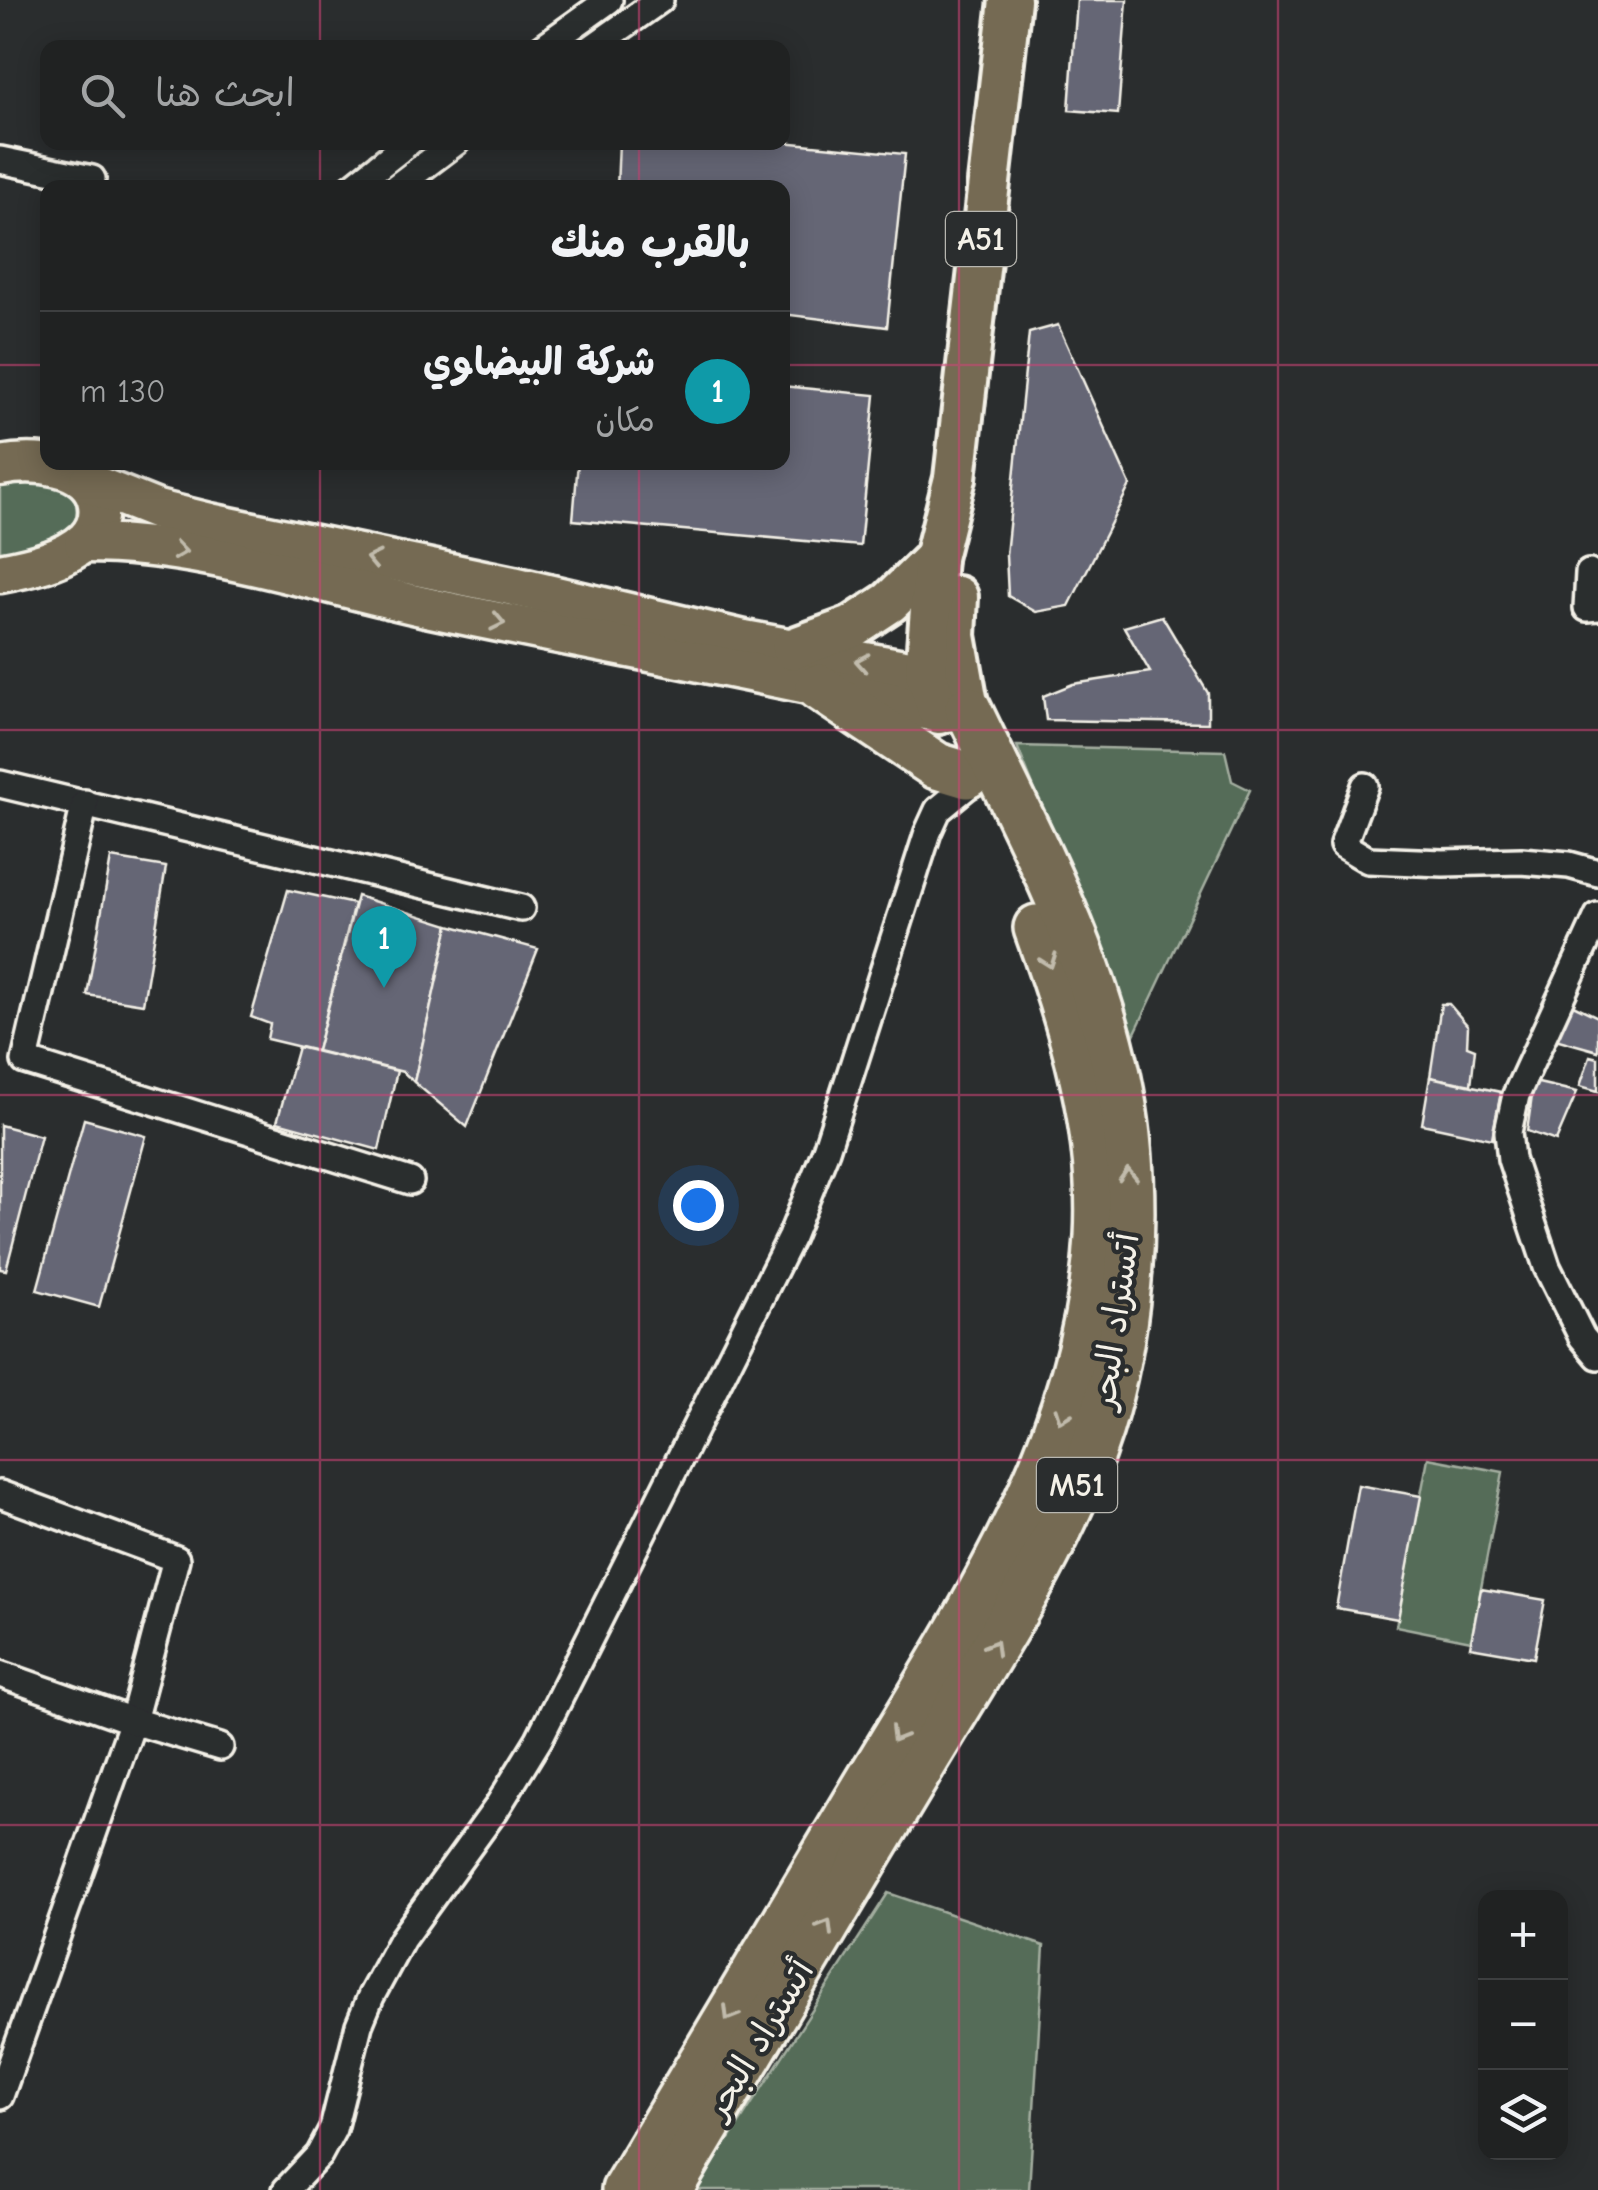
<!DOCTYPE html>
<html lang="ar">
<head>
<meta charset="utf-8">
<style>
	:root { --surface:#202222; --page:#2d2f2f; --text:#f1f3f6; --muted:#a2a4a5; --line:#3d3f40; --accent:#ffd166 }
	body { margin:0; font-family:"Comic Neue","Playpen Sans Arabic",sans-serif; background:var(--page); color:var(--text); direction:rtl }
	.controls { position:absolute; right:30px; bottom:30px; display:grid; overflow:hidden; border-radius:20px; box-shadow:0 5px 25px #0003 }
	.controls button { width:90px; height:90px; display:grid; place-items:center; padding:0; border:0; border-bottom:2px solid var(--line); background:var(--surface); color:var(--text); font:50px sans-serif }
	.you { position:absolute; left:698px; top:1205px; width:35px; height:35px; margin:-25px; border:8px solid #fff; border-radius:50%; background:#1a73e8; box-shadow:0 0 0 15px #1a73e833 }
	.badge { display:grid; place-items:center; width:65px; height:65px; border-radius:50%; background:var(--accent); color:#fff; font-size:32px; font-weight:700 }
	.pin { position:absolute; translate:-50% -82px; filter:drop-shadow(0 2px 5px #0008) }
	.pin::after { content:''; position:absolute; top:52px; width:35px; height:30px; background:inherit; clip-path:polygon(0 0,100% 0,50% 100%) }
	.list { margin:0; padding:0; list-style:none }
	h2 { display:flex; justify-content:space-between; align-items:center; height:130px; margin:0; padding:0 40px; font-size:42px }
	h2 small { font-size:32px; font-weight:400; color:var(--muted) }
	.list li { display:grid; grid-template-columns:65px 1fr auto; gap:30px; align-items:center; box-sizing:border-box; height:160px; padding:0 40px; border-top:2px solid var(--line) }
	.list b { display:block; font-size:38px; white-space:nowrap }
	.list p { margin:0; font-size:32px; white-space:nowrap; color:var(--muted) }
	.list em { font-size:32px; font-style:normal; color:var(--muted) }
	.icon { flex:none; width:55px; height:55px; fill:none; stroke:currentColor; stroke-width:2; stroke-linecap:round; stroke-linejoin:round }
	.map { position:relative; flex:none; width:1598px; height:2190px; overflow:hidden; direction:ltr }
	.search { position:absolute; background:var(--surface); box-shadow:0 5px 25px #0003; left:40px; top:40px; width:750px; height:110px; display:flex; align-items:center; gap:25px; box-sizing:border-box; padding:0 35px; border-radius:20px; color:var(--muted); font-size:38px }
	.panel { position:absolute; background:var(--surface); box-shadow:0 5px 25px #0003; left:40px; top:180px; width:750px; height:290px; border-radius:20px; direction:rtl }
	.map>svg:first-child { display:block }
	.green { fill:#546c59; stroke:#a4aea0; stroke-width:2.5 }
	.building { fill:#656675; stroke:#f4f1e8; stroke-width:2.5 }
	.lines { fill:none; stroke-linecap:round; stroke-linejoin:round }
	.minor-casing { stroke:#f4f1e8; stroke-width:32 }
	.primary-casing { stroke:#f4f1e8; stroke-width:45 }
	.trunk-casing { stroke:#f4f1e8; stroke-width:48 }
	.motorway-casing { stroke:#f4f1e8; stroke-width:52 }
	.minor { stroke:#2a2d2e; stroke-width:25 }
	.primary { stroke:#746b52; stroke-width:38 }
	.trunk { stroke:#746b52; stroke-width:40 }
	.motorway { stroke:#746b52; stroke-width:45 }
	.oneway { stroke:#c1bbac }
	.grid { fill:none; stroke:#cc4377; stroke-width:2.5; stroke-opacity:0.55 }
	.labels { text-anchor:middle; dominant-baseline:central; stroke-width:9; stroke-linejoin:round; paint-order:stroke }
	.shield { fill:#2a2d2e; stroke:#b7b6b0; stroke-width:2.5 }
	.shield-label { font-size:32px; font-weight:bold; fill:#f4f1e8 }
	.street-label { font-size:35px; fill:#f4f1e8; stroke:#2a2d2e }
</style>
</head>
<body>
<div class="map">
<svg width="1598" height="2190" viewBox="0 0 1598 2190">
	<rect width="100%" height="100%" fill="#2a2d2e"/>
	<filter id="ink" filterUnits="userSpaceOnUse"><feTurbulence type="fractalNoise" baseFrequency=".01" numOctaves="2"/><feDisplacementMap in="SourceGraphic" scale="20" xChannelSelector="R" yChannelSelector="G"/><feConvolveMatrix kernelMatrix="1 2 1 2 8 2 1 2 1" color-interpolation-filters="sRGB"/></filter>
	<g filter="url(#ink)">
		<g class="green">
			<path d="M65 476C101 539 48 544 0 563V479Z"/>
			<path d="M1017 746 1225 751 1232 781 1250 790 1134 1035Z"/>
			<path d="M1428 1458 1503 1472 1471 1641 1396 1626Z"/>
			<path d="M888 1893 1044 1946 1029 2190H696Z"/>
		</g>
		<g class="building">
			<path d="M1077 0H1127L1118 114 1069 110Z"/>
			<path d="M619 142H782L905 154 887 327 782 314V188H617Z"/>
			<path d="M1058 325 1130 485 1069 606 1036 612 1008 596 1006 555 1029 333Z"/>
			<path d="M782 386 875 395 860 546 573 520 578 462H782Z"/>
			<path d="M1162 616 1208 693V723L1046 720 1043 696 1073 684 1150 672 1124 627Z"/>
			<path d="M111 858 166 867 143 1004 87 995Z"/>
			<path d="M288 890 354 904 317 1051 267 1039 270 1024 251 1017Z"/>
			<path d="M357 896 449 925 414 1082 403 1072 317 1051Z"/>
			<path d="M449 925 538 949 467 1127 414 1082Z"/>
			<path d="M1441 1004H1449L1468 1026 1467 1046 1475 1049 1471 1085 1430 1077Z"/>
			<path d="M1571 1004 1598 1017V1051L1555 1039Z"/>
			<path d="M298 1047 397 1071 379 1150 277 1122Z"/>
			<path d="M1590 1056 1598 1058V1091L1580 1086Z"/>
			<path d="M1430 1077 1501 1092 1492 1139 1422 1124Z"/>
			<path d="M1534 1082 1577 1092 1556 1141 1527 1131Z"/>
			<path d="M84 1119 146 1136 99 1307 37 1290Z"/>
			<path d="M0 1125 41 1136 6 1270 0 1269Z"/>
			<path d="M1358 1485 1421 1496 1398 1619 1336 1608Z"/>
			<path d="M1481 1589 1545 1600 1534 1658 1470 1647Z"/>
		</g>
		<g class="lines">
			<g class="minor-casing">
				<g id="minor">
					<path d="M542 48 609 0"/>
					<path d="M592 48 660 0"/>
					<path d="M0 160 92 179"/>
					<path d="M351 188 409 142"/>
					<path d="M395 188 456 142"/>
					<path d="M1589 573 1587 608 1598 607"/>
					<path d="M0 784 521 908"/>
					<path d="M1365 786 1343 845 1368 860 1443 863 1521 861 1569 865 1598 873"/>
					<path d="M85 803 25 1061 410 1181"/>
					<path d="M1598 916 1516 1095 1508 1132 1511 1159 1547 1267 1582 1337 1598 1356"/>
					<path d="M0 1494 176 1559 133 1721 0 2096"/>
					<path d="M0 1674 133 1721 220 1747"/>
					<path d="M286 2190 319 2155 333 2129 359 2025 371 1996 402 1939 496 1809 539 1739 791 1237 826 1150 928 832 938 810 971 783"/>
				</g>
			</g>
			<g class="primary-casing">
				<g id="primary">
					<path d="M0 466C32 460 92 462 98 504 100 517 96 530 86 540 65 560 28 568 0 573"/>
					<path d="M89 483 157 510 210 523 513 586 744 640 926 673 956 669"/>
					<path d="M84 543C200 543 313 582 426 607 596 643 769 673 939 713L963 710"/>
				</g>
			</g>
			<g class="trunk-casing">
				<g id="trunk">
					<path d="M957 597 955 636 968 709"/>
					<path d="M792 649 852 627 890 602 935 558"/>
					<path d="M939 713 926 673 935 558 955 478 1010 0"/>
				</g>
			</g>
			<g class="motorway-casing">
				<g id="motorway">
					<path d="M819 687 937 766 967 775"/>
					<path d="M625 2190C703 2058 782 1926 861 1794 965 1620 1086 1446 1098 1237 1104 1130 1073 1027 1037 928"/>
					<path d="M669 2190C755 2045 842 1899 929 1754 991 1651 1063 1544 1100 1428 1128 1337 1137 1231 1127 1136 1111 984 1033 845 968 709"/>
				</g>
			</g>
			<use href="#minor" class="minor"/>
			<use href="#primary" class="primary"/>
			<use href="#trunk" class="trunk"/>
			<use href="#motorway" class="motorway"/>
		</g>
		<defs><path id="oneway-chevron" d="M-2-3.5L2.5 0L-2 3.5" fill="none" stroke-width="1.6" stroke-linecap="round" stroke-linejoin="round" transform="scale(2.5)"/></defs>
		<g class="oneway">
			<use href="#oneway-chevron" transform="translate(180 551) rotate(8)"/>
			<use href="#oneway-chevron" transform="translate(373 559) rotate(-168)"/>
			<use href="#oneway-chevron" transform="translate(498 622) rotate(12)"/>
			<use href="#oneway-chevron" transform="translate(862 662) rotate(-170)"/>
			<use href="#oneway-chevron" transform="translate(1049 961) rotate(70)"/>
			<use href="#oneway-chevron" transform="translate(1128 1175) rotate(-92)"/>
			<use href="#oneway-chevron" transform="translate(1062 1416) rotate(110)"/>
			<use href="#oneway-chevron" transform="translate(993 1647) rotate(-60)"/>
			<use href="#oneway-chevron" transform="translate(897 1735) rotate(121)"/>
			<use href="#oneway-chevron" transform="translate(826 1926) rotate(-59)"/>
			<use href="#oneway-chevron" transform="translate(730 2014) rotate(121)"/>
		</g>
	</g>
	<path class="grid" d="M320 0V48M639 0V48M959 0V2190M1278 0V2190M320 142V188M639 142V188M0 365H48M782 365H1598M320 462V2190M639 462V2190M0 730H1598M0 1095H1598M0 1460H1598M0 1825H1598"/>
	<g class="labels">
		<g class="shield">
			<rect x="946" y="212" width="70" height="54" rx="8"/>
			<rect x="1037" y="1458" width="80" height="54" rx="8"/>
		</g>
		<g class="shield-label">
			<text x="981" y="239">A51</text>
			<text x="1077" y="1485">M51</text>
		</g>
		<g class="street-label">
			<text transform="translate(1115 1321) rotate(-82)">أتستراد البحر</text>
			<text transform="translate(759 2039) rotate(-59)">أتستراد البحر</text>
		</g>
	</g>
</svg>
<div class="controls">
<button>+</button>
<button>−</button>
<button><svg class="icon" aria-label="layers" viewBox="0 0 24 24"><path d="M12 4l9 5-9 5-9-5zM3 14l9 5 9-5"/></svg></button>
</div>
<div class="you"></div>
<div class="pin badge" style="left:384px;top:988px;background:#0f9aa8">1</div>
<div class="search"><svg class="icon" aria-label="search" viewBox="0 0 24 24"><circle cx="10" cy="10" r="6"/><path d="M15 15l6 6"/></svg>ابحث هنا</div>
<section class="panel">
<h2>بالقرب منك<small></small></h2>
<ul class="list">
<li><span class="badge" style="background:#0f9aa8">1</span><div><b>شركة البيضاوي</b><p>مكان</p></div><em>130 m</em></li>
</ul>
</section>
</div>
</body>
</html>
